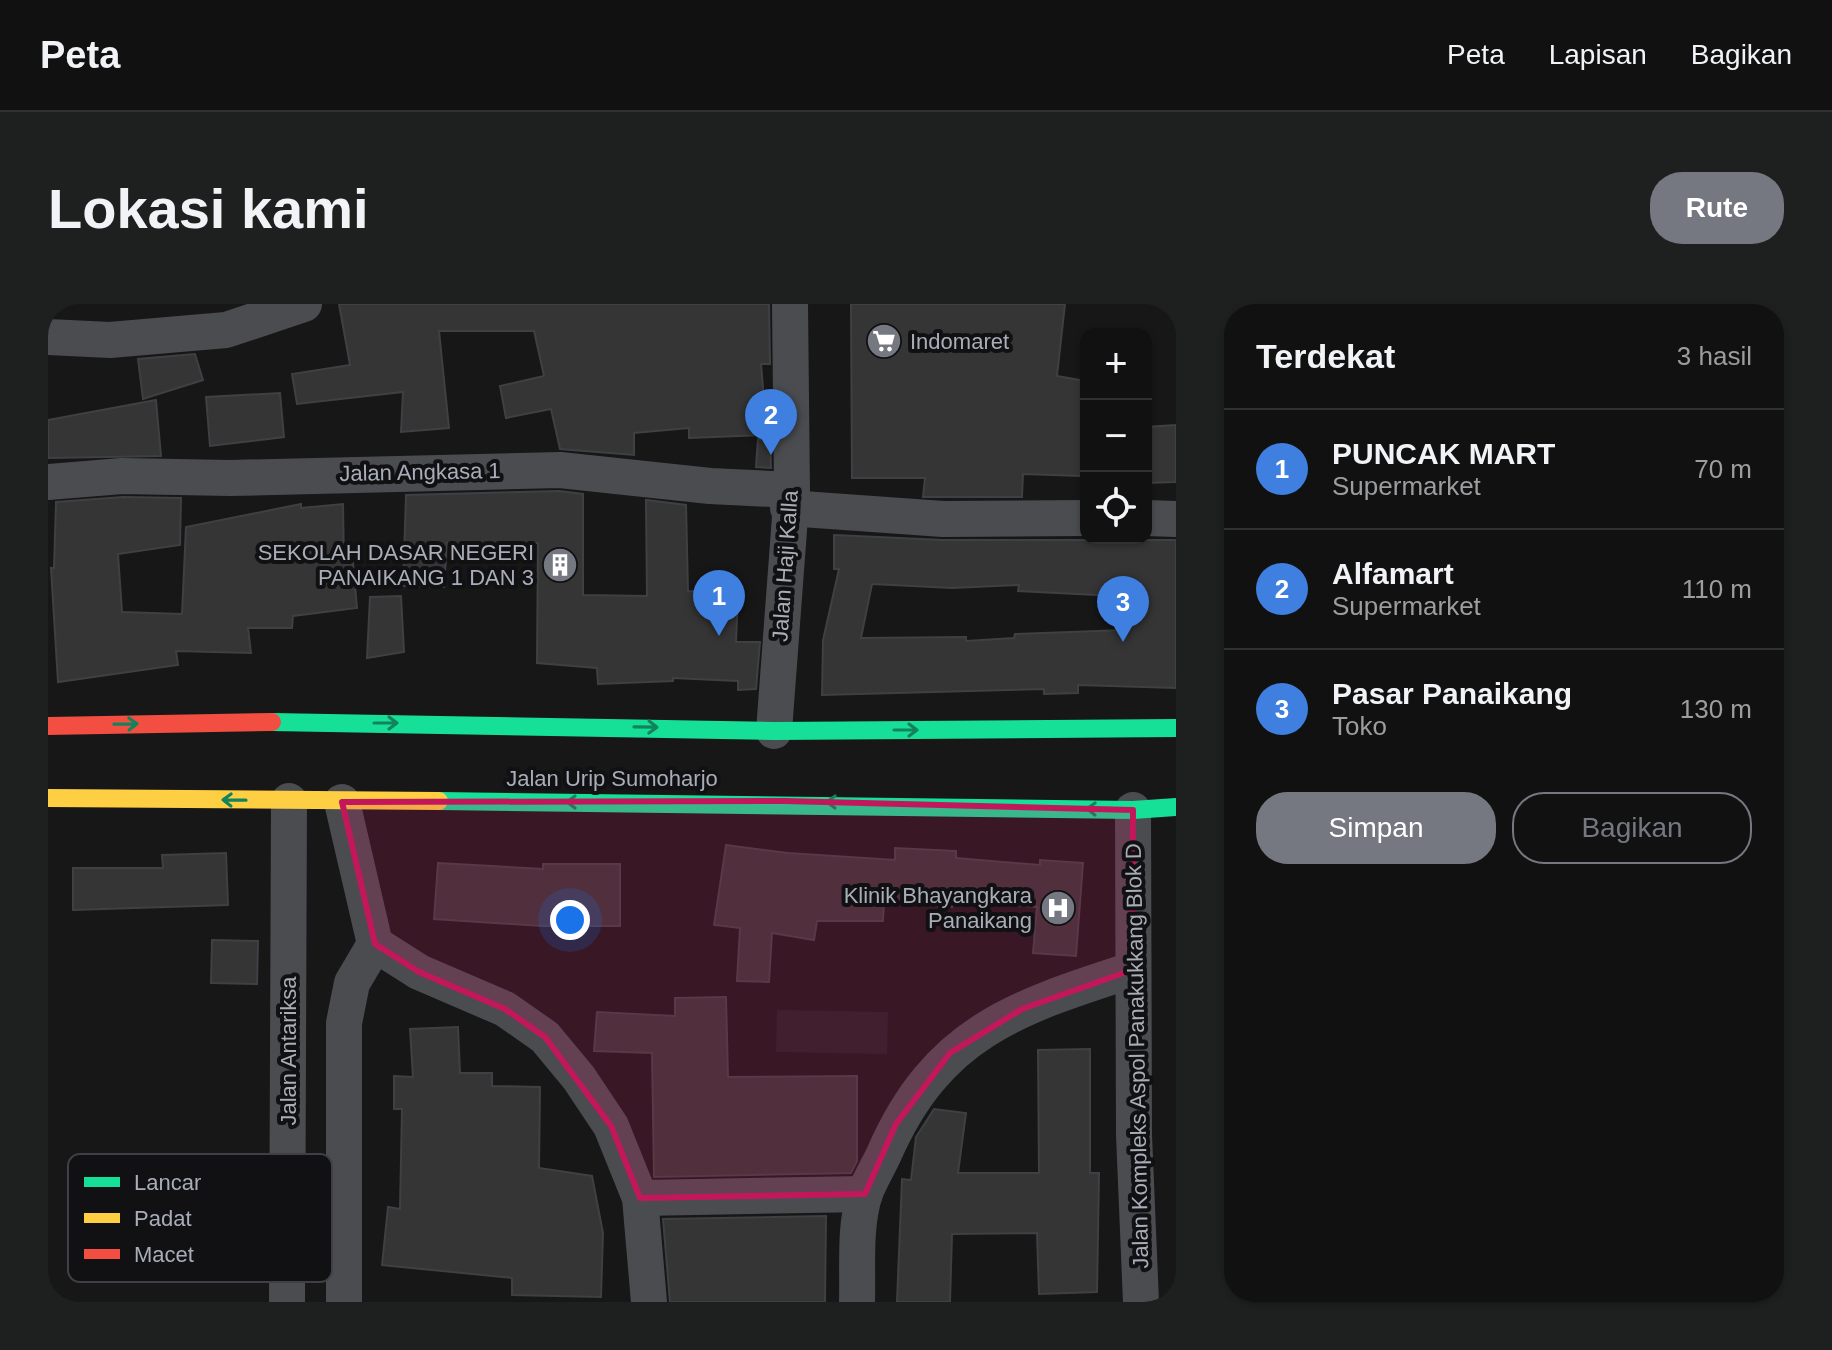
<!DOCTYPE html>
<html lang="id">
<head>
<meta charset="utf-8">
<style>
	:root { --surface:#111; --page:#1e1f1f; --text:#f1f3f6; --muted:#9c9d9f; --line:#303131; --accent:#757880 }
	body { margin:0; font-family:Arial,sans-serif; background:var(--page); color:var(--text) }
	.controls { position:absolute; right:24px; top:24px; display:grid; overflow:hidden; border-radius:16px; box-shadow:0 2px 6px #0004 }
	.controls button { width:72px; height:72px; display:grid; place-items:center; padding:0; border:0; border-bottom:2px solid var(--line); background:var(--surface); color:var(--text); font:40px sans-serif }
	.you { position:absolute; left:522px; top:616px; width:28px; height:28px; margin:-20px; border:6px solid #fff; border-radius:50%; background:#1a73e8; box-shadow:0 0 0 12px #1a73e833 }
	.badge { display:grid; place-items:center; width:52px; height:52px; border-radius:50%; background:var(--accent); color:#fff; font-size:26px; font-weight:700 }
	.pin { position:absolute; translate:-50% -66px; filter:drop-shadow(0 2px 4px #0008) }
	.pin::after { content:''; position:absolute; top:42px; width:28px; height:24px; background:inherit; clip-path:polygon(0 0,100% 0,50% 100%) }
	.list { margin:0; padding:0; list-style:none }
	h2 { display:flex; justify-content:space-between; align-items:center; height:104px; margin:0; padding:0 32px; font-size:34px }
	h2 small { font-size:26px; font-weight:400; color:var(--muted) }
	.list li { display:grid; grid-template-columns:52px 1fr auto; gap:24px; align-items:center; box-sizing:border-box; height:120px; padding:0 32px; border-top:2px solid var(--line) }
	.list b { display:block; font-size:30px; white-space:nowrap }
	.list p { margin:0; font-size:26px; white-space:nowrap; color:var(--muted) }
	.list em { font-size:26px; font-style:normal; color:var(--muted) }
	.actions { display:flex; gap:16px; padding:24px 32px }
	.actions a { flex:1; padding:18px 0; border:2px solid var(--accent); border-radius:32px; text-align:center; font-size:28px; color:var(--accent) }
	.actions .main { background:var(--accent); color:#fff }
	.icon { flex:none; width:44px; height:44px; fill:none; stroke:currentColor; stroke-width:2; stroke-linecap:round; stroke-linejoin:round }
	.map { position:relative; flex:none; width:1128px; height:998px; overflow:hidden; border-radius:32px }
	header { display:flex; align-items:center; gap:48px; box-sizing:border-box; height:112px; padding:0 40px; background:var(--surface); border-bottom:2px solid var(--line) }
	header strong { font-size:38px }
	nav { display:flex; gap:44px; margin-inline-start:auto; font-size:28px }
	.intro { display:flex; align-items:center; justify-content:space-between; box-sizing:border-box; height:192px; padding:0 48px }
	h1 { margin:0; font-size:56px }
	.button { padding:20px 36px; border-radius:32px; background:var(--accent); color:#fff; font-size:28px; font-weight:700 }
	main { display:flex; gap:48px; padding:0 48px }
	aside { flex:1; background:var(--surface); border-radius:32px; box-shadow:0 2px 6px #0004 }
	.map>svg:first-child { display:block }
	.built { fill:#212123 }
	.building { fill:#353536; stroke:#3f4043; stroke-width:2; fill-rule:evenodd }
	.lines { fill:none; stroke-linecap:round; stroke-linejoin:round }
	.street { stroke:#4b4c50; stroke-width:36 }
	.fast { stroke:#16e098; stroke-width:18 }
	.slow { stroke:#ffcf43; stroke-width:18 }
	.jam { stroke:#f24e42; stroke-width:18 }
	.oneway { stroke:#14835c }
	.marked { fill:#c2185b; fill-opacity:0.2; stroke:#c2185b; stroke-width:6; stroke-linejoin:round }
	.labels { text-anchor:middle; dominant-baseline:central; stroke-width:8; stroke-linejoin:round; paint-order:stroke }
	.poi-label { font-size:22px; fill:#a8adb8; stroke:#111113; text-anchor:end }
	.street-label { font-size:22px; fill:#a8adb8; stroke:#111113 }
	.key { fill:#111113; stroke:#3e4045; stroke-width:2 }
	.key-label { font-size:22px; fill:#a8adb8 }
</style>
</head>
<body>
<header>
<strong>Peta</strong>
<nav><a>Peta</a><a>Lapisan</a><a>Bagikan</a></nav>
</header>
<div class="intro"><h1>Lokasi kami</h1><a class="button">Rute</a></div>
<main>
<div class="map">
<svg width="1128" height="998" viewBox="0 0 1128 998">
	<rect width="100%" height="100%" fill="#171717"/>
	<path class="built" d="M729 706 840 708 839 750 728 748Z"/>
	<g class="building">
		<path d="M291 0H721L722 60H713L719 131 641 134V124L586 129V151L512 145 503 105 458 114 452 82 496 72 486 27H391L401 124 353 128 355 88 249 100 244 70 302 61Z"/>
		<path d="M803 0H1017L1009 72 1038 77 1034 172 975 170 974 193H875L877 174H804Z"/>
		<path d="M147 50 155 76 95 95 90 55Z"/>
		<path d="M232 89 236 133 162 142 158 93Z"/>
		<path d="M108 96 113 152 0 154V116Z"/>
		<path d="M1128 121V178L1098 179V123Z"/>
		<path d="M710 135H722L723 164 708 163Z"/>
		<path d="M511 187 535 190V291L599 292 598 196 638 201 640 287 690 289 688 338H712L708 385 690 386V377L625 374V377L550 380 549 364 489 359 490 239H399L396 283 355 282 358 191Z"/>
		<path d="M75 193 133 194 132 241 70 250 74 308 134 310 138 223 253 200V204L295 200 296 260 305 259 309 304 245 312 244 324H200L203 349 128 347 130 361 10 378 3 264H6L8 198Z"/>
		<path d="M786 231 895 236H1128V384L1030 381V389L996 390V385L774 391 775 336 791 265H786ZM824 280 904 284 971 281 970 287 1089 293V318L1076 320V326L967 330 966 334 918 337V333L813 334Z"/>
		<path d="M353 292 356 348 319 354 322 293Z"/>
		<path d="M678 541 740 549 847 556V544L908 547V554L992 561V556L1035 559 1028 652 985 649 989 603 905 596 904 603 836 599 835 617H769L766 636 724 629 721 678 689 677 692 624 666 621Z"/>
		<path d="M178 549 180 601 25 606V564H115L114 551Z"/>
		<path d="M390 559 495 565V560H572V622H495L386 615Z"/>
		<path d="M164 636 210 637 209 680 163 679Z"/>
		<path d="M678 693 680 773 809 772V857L803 869 606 873 604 749 546 747 549 708 627 712V694Z"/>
		<path d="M410 723 412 769H444V782L492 783 491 864 544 872 555 929 553 993 464 991V974L334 961 340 903 352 905 354 805H346V772L365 773 362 725Z"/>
		<path d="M1042 745V869H1051L1049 988 991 990 989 929 904 930 902 998H849L854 875 863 876 868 833 886 805 918 809 910 869H991L990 746Z"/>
		<path d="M778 912 777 998H622L615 915Z"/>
	</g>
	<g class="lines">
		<g class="street">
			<path d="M0 33 62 36 178 26 256 0"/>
			<path d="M0 178 74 172 182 174 512 166 662 182 744 186"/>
			<path d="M740 204 895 215 1038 214"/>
			<path d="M1098 214 1128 215"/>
			<path d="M726 427 744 186 742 0"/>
			<path d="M294 498 327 640 371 668 457 705 497 733 531 774 563 822 592 894 601 998"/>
			<path d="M1085 506 1086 831 1093 998"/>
			<path d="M592 894 817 890"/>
			<path d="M239 998 241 497"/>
			<path d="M296 998V719L304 679 327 640"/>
			<path d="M809 998C810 963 806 923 817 889 822 876 830 863 836 850 889 729 966 704 1084 666"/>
		</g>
		<g class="fast">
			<path d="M224 418 726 427 1128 424"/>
			<path d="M391 497 1085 506 1128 503"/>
		</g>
		<path class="slow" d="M0 494 391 497"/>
		<path class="jam" d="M0 422 224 418"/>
	</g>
	<defs><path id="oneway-shaft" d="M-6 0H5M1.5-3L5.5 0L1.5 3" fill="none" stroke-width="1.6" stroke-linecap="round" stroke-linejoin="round" transform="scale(2)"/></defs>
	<g class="oneway">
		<use href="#oneway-shaft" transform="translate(338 419)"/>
		<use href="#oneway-shaft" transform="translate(78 420) rotate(-1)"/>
		<use href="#oneway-shaft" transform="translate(598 423) rotate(1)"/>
		<use href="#oneway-shaft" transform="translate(858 426)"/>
		<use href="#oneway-shaft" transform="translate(186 496) rotate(-179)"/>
		<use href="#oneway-shaft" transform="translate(530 498) rotate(180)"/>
		<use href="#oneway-shaft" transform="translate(790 498) rotate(-179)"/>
		<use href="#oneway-shaft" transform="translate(1050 505) rotate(-179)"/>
	</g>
	<path class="marked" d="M737 497 1085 506 1084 666 974 705 902 749 848 820 817 890 592 894 563 822 497 733 457 705 371 668 327 640 294 498Z"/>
	<defs>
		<g id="supermarket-disc" transform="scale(1.8)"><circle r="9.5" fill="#757880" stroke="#111113"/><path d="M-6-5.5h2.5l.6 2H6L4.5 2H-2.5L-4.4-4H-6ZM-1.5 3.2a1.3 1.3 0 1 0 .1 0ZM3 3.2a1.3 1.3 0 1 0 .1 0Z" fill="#fff"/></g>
		<g id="building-disc" transform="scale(1.8)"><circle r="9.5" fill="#757880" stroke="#111113"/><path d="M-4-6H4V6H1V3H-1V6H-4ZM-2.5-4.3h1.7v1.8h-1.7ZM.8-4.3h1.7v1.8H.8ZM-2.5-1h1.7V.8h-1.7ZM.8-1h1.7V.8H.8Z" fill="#fff"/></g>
		<g id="hospital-disc" transform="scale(1.8)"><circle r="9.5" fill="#757880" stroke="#111113"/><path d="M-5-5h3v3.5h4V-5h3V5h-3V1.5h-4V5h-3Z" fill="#fff"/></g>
	</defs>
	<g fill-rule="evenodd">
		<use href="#supermarket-disc" x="836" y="37"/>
		<use href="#building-disc" x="512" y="261"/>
		<use href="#hospital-disc" x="1010" y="604"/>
	</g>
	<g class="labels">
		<g class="poi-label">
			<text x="862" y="37" text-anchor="start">Indomaret</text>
			<text x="486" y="248">SEKOLAH DASAR NEGERI<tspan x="486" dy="25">PANAIKANG 1 DAN 3</tspan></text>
			<text x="984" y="591">Klinik Bhayangkara<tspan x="984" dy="25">Panaikang</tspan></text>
		</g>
		<g class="street-label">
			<text transform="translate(372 168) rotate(-1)">Jalan Angkasa 1</text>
			<text transform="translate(737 262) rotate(-86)">Jalan Haji Kalla</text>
			<text x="564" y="474">Jalan Urip Sumoharjo</text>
			<text transform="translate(240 747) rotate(-90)">Jalan Antariksa</text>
			<text transform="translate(1089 752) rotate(-91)">Jalan Kompleks Aspol Panakukkang Blok D</text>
		</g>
	</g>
	<rect x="20" y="850" width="264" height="128" rx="12" class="key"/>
	<rect x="36" y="873" width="36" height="10" fill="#16e098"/>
	<rect x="36" y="909" width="36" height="10" fill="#ffcf43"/>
	<rect x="36" y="945" width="36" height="10" fill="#f24e42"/>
	<g class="key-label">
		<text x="86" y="886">Lancar</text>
		<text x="86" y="922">Padat</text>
		<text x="86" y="958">Macet</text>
	</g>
</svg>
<div class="controls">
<button>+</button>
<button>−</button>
<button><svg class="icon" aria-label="locate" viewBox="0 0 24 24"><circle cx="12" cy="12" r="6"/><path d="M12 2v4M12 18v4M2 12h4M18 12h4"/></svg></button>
</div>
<div class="you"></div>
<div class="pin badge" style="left:671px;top:332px;background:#3f7fe0">1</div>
<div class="pin badge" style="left:723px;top:151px;background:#3f7fe0">2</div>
<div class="pin badge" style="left:1075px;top:338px;background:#3f7fe0">3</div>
</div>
<aside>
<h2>Terdekat<small>3 hasil</small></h2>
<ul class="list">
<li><span class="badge" style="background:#3f7fe0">1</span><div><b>PUNCAK MART</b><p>Supermarket</p></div><em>70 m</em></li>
<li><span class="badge" style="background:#3f7fe0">2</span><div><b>Alfamart</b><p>Supermarket</p></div><em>110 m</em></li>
<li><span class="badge" style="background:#3f7fe0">3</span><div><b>Pasar Panaikang</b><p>Toko</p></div><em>130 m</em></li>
</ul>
<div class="actions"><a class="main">Simpan</a><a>Bagikan</a></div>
</aside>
</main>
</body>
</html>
